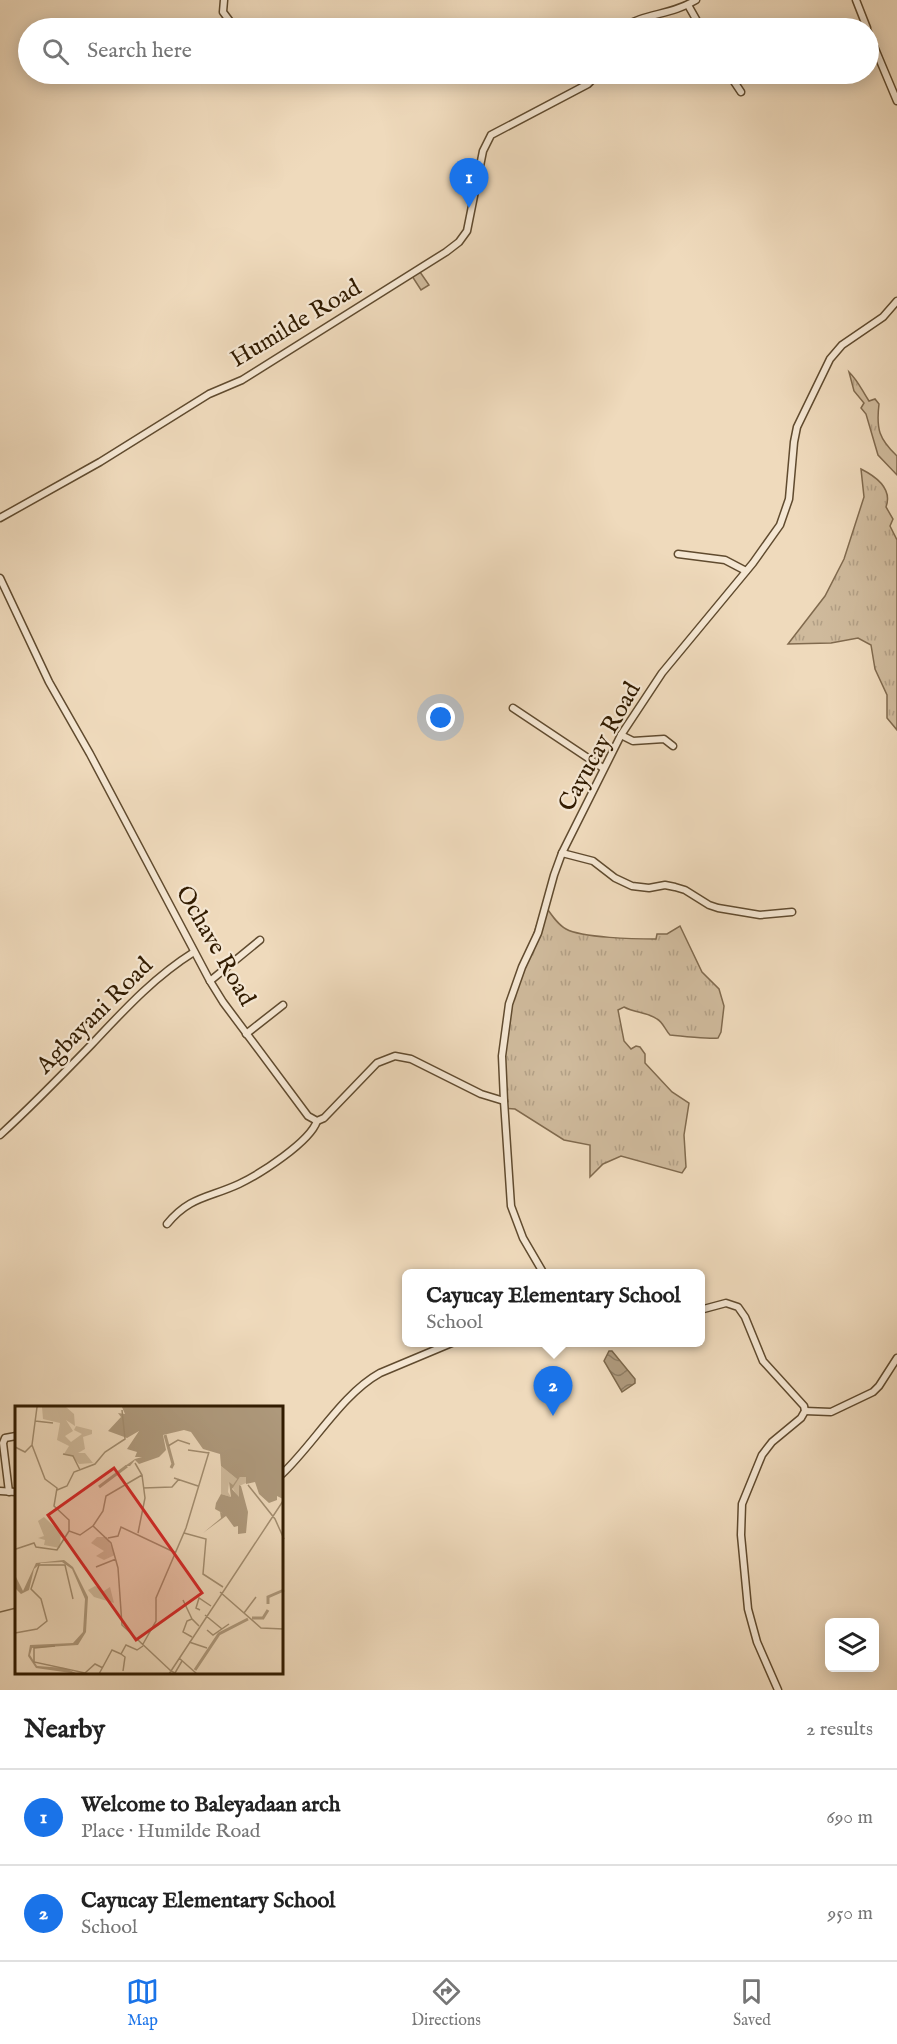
<!DOCTYPE html>
<html lang="en">
<head>
<meta charset="utf-8">
<style>
	:root { --surface:#fff; --page:#f6f6f6; --text:#222; --muted:#767676; --line:#e0e0e0; --accent:#1a73e8 }
	body { margin:0; font-family:"IM FELL English",serif; background:var(--page); color:var(--text) }
	.controls { position:absolute; right:18px; bottom:18px; display:grid; overflow:hidden; border-radius:9px; box-shadow:0 3px 15px #0003 }
	.controls button { width:54px; height:54px; display:grid; place-items:center; padding:0; border:0; border-bottom:2px solid var(--line); background:var(--surface); color:var(--text); font:30px sans-serif }
	.you { position:absolute; left:441px; top:718px; width:21px; height:21px; margin:-15px; border:4px solid #fff; border-radius:50%; background:#1a73e8; box-shadow:0 0 0 9px #1a73e833 }
	.badge { display:grid; place-items:center; width:39px; height:39px; border-radius:50%; background:var(--accent); color:#fff; font-size:20px; font-weight:700 }
	.pin { position:absolute; translate:-50% -50px; filter:drop-shadow(0 2px 3px #0008) }
	.pin::after { content:''; position:absolute; top:32px; width:21px; height:18px; background:inherit; clip-path:polygon(0 0,100% 0,50% 100%) }
	.popup { position:absolute; left:402px; top:1269px; width:303px; height:78px; box-sizing:border-box; display:grid; place-content:center; border-radius:9px; background:var(--surface); filter:drop-shadow(0 2px 4px #0005); font-size:20px; white-space:nowrap; color:var(--muted) }
	.popup b { font-size:22px; color:var(--text) }
	.popup::after { content:''; position:absolute; left:50%; top:100%; margin-left:-12px; border:12px solid transparent; border-top-color:var(--surface) }
	.list { margin:0; padding:0; list-style:none }
	h2 { display:flex; justify-content:space-between; align-items:center; height:78px; margin:0; padding:0 24px; font-size:26px }
	h2 small { font-size:20px; font-weight:400; color:var(--muted) }
	.list li { display:grid; grid-template-columns:39px 1fr auto; gap:18px; align-items:center; box-sizing:border-box; height:96px; padding:0 24px; border-top:2px solid var(--line) }
	.list b { display:block; font-size:22px; white-space:nowrap }
	.list p { margin:0; font-size:20px; white-space:nowrap; color:var(--muted) }
	.list em { font-size:20px; font-style:normal; color:var(--muted) }
	.icon { flex:none; width:33px; height:33px; fill:none; stroke:currentColor; stroke-width:2; stroke-linecap:round; stroke-linejoin:round }
	.map { position:relative; flex:none; width:897px; height:1690px; overflow:hidden }
	.search { position:absolute; background:var(--surface); box-shadow:0 3px 15px #0003; left:18px; right:18px; top:18px; height:66px; display:flex; align-items:center; gap:15px; box-sizing:border-box; padding:0 21px; border-radius:33px; color:var(--muted); font-size:22px }
	.sheet { height:270px; background:var(--surface) }
	nav { display:flex; justify-content:space-around; align-items:center; box-sizing:border-box; height:84px; border-top:2px solid var(--line); background:var(--surface); font-size:16px; color:var(--muted) }
	nav a { display:grid; justify-items:center; gap:3px }
	nav .on { color:var(--accent) }
	.map>svg:first-child { display:block }
	.grass { fill:url(#grass-tufts); stroke:#806a4e; stroke-width:1.5 }
	.garden { fill:#cfba9c; stroke:#806a4e; stroke-width:1.5 }
	.water { fill:url(#water-waves); stroke:#7c674a; stroke-width:1.5 }
	.lines { fill:none; stroke-linecap:round; stroke-linejoin:round }
	.stream { stroke:#7c674a; stroke-width:1.5 }
	.minor-casing { stroke:#604b2f; stroke-width:9 }
	.minor { stroke:#f5e7d3; stroke-width:6 }
	.labels { text-anchor:middle; dominant-baseline:central; stroke-width:4.5; stroke-linejoin:round; paint-order:stroke }
	.street-label { font-size:24px; fill:#311b00; stroke:#f5e7d3 }
	.inset-river { fill:none; stroke:#ae997c; stroke-width:3 }
	.inset-road { fill:none; stroke:#a38e71; stroke-width:1.5 }
	.view { fill:#d62828; fill-opacity:0.15; stroke:#d62828; stroke-width:3 }
	.inset-edge { fill:none; stroke:#311b00; stroke-width:3 }
</style>
</head>
<body>
<div class="map">
<svg width="897" height="1690" viewBox="0 0 897 1690">
	<defs>
		<pattern id="grass-tufts" width="24" height="20" patternUnits="userSpaceOnUse" patternTransform="scale(1.5)"><rect width="24" height="20" fill="#cfba9c"/><path d="M3 7l-1-3M5 7V3M7 7l1-3M15 17l-1-3M17 17v-4M19 17l1-3" fill="none" stroke="#b29f85"/></pattern>
		<pattern id="water-waves" width="16" height="10" patternUnits="userSpaceOnUse" patternTransform="scale(1.5)"><rect width="16" height="10" fill="#ae997c"/><path d="M0 5q4-4 8 0t8 0" fill="none" stroke="#8e7c63"/></pattern>
	</defs>
	<rect width="100%" height="100%" fill="#efdabc"/>
	<filter id="stains"><feTurbulence type="fractalNoise" baseFrequency=".00333" numOctaves="4"/><feColorMatrix values="0 0 0 0 .2 0 0 0 0 .09 0 0 0 0 .02 0 0 0 .5 -.17"/></filter>
	<radialGradient id="worn" r=".72"><stop offset=".6" stop-color="#630" stop-opacity="0"/><stop offset="1" stop-color="#630" stop-opacity=".3"/></radialGradient>
	<g class="grass">
		<path d="M849 372C859 382 861 389 869 401L875 399 879 404C876 429 879 439 897 456V475L878 455 866 414 861 408 864 403 854 391Z"/>
		<path d="M861 469C875 476 893 488 886 507L893 519 890 526 897 540V730L887 718V695L875 669 871 645 858 638 831 643 788 644 825 596 844 559 864 497Z"/>
		<path d="M544 904C550 913 557 924 566 929 582 938 636 939 656 939L657 934H667L680 926 702 972 719 989 724 1006 721 1032 718 1038C711 1039 678 1036 670 1035 665 1030 663 1022 657 1019 647 1012 635 1013 624 1007L618 1010 624 1041 631 1049 636 1046 640 1047 645 1054V1063L672 1092 689 1103 684 1135 686 1167 682 1173 621 1156 603 1164 590 1177V1145L564 1140 515 1109 503 1108 500 1073 503 1023Z"/>
	</g>
	<path class="garden" d="M420 272 429 285 421 290 412 276Z"/>
	<path class="water" d="M609 1351H612L635 1379V1383L622 1392 604 1361Z"/>
	<g class="lines">
		<path class="stream" d="M0 1612 16 1608"/>
		<g class="minor-casing">
			<g id="minor">
				<path d="M224 0 223 12 235 28"/>
				<path d="M856 0 867 28"/>
				<path d="M688 5 701 28"/>
				<path d="M621 28C645 13 672 15 696 0"/>
				<path d="M868 32 897 101"/>
				<path d="M729 74 741 92"/>
				<path d="M0 518 100 462 209 394 242 380 446 252 459 242 467 231 483 151 491 135 588 84 592 80 593 74"/>
				<path d="M678 554 725 560 746 571"/>
				<path d="M0 578 49 682 90 754 210 981 223 1002 308 1116 317 1121 324 1118 377 1063 395 1056 411 1059 481 1094 504 1101"/>
				<path d="M513 708 603 768"/>
				<path d="M621 735 633 741 664 739 673 746"/>
				<path d="M562 853 593 861 615 878 632 886 649 888 665 885 675 887 685 890 709 905 718 908 760 915 792 912"/>
				<path d="M210 981 260 940"/>
				<path d="M246 1034 283 1005"/>
				<path d="M0 1135C32 1106 62 1075 92 1044 124 1010 154 977 194 952"/>
				<path d="M167 1224C190 1196 209 1198 239 1184 260 1174 310 1142 317 1121"/>
				<path d="M544 1274 523 1238 511 1206 504 1101 502 1056 509 1004 522 967 538 933 554 875 562 853 621 735 662 673 753 563 780 525 789 499 794 442 797 427 830 359 842 345 883 317 897 301"/>
				<path d="M700 1310 726 1303 738 1307 745 1317 763 1361 804 1406 805 1411 801 1418 772 1442 762 1455 742 1504 741 1535 748 1609 757 1642 778 1690"/>
				<path d="M805 1411 831 1412 873 1392 879 1386 897 1358"/>
				<path d="M282 1474C314 1444 342 1394 380 1373L454 1342"/>
				<path d="M0 1491 16 1492"/>
				<path d="M9 1492 3 1443 5 1438 16 1436"/>
			</g>
		</g>
		<use href="#minor" class="minor"/>
	</g>
	<g class="labels">
		<g class="street-label">
			<text transform="translate(296 324) rotate(-31)">Humilde Road</text>
			<text transform="translate(600 747) rotate(-61)">Cayucay Road</text>
			<text transform="translate(215 946) rotate(60)">Ochave Road</text>
			<text transform="translate(95 1016) rotate(-45)">Agbayani Road</text>
		</g>
	</g>
	<g transform="translate(15 1406)">
		<rect width="268" height="268" fill="#efdabc"/>
		<path d="M29 111 46 127 45 142 29 139 30 134 23 132 29 130 23 115ZM82 131H92L100 149 89 154 81 150 89 145 76 137ZM80 180 89 185 95 181 99 197 79 191 73 184Z" fill="#cfba9c"/>
		<path d="M27 1H51L59 8 60 20 51 14 58 25 50 30 56 36 67 28 59 24 61 20 77 24V28L68 31 70 43 63 47H70L78 57 64 58 57 50 49 48 54 40 42 34 45 17 28 13Z" fill="#cfba9c"/>
		<path d="M206 60 222 73 219 79 225 71H231V77L224 80V93L214 76 213 86 216 91 206 88Z" fill="#cfba9c"/>
		<path d="M107 1H268V93L262 90V94L254 97 244 88 240 76 231 78V71H225L217 83 224 91V79L226 80 233 106 231 127 223 128V120L219 121 211 110 188 127 206 112 205 106 209 108 200 103 201 97 206 88 216 91 214 76 218 79 222 73 206 60 205 48 188 43 176 26 169 24 148 29 151 44 144 51 124 58 120 54 115 60H110L120 53 127 51H120L122 46 112 43 124 25 112 32 93 25 106 11 103 7 110 8ZM49 154 58 161 73 191 71 226 63 239 17 242 15 249 22 260 50 262 63 268 21 262 13 250 15 239 58 237 68 226 70 193 57 163 47 156 26 157 19 163 14 184 6 188 1 183 0 169 8 185 21 157Z" fill="#ae997c"/>
		<path class="inset-river" d="M150 29 158 58 156 62M84 81 112 60M253 198V191L269 184M237 212H248L253 204M180 264 204 228 233 213"/>
		<path class="inset-road" d="M20 15 38 17M17 39 30 73 42 82 39 100 54 114V125L65 129 78 120 96 137 103 162 107 219 156 265M153 40 163 34 175 38M0 41 10 46 17 39 22 1M173 44 194 47M48 48 58 50 65 64M120 57 127 69 130 92 123 127M159 72 183 80M233 79 260 113 269 133M128 82 157 81 164 73M42 84 52 80 59 66 80 58 90 46 110 33 107 4M78 120 88 105 91 90 127 69M169 127 191 133 188 168 208 181M93 132 103 130 106 121 161 147M1 143 19 137 21 141 42 144 54 125M81 161 101 153M205 186 246 222 269 223M168 194 177 213M185 204 181 202 184 192 196 200M229 207 241 191M190 209 207 223M192 224 198 229 214 218M0 227 22 223 32 215 26 193 16 183 24 159H50L58 193M177 231 168 226 172 215 177 213 184 220M174 236 192 242M128 238 141 215V192L171 122 194 46M40 240 19 242V256L70 267 80 258 88 262M106 248 110 251 108 265M164 252 182 268M156 265 160 267 167 255M84 268 97 244 106 248 111 239 122 244 128 240M154 268 268 95"/>
		<path class="view" d="M99 62 187 187 121 234 33 109Z"/>
		<rect width="268" height="268" class="inset-edge"/>
	</g>
	<rect width="100%" height="100%" filter="url(#stains)"/>
	<rect width="100%" height="100%" fill="url(#worn)"/>
</svg>
<div class="controls">
<button><svg class="icon" aria-label="layers" viewBox="0 0 24 24"><path d="M12 4l9 5-9 5-9-5zM3 14l9 5 9-5"/></svg></button>
</div>
<div class="you"></div>
<div class="pin badge" style="left:469px;top:208px">1</div>
<div class="pin badge" style="left:553px;top:1416px">2</div>
<div class="popup"><b>Cayucay Elementary School</b>School</div>
<div class="search"><svg class="icon" aria-label="search" viewBox="0 0 24 24"><circle cx="10" cy="10" r="6"/><path d="M15 15l6 6"/></svg>Search here</div>
</div>
<section class="sheet">
<h2>Nearby<small>2 results</small></h2>
<ul class="list">
<li><span class="badge">1</span><div><b>Welcome to Baleyadaan arch</b><p>Place · Humilde Road</p></div><em>690 m</em></li>
<li><span class="badge">2</span><div><b>Cayucay Elementary School</b><p>School</p></div><em>950 m</em></li>
</ul>
</section>
<nav>
<a class="on"><svg class="icon" aria-label="map" viewBox="0 0 24 24"><path d="M3 6l6-2 6 2 6-2v14l-6 2-6-2-6 2zM9 4v14M15 6v14"/></svg>Map</a>
<a><svg class="icon" aria-label="directions" viewBox="0 0 24 24"><path d="M12 3l9 9-9 9-9-9zM9 14v-3h6M13 9l2 2-2 2"/></svg>Directions</a>
<a><svg class="icon" aria-label="saved" viewBox="0 0 24 24"><path d="M7 4h10v16l-5-4-5 4z"/></svg>Saved</a>
</nav>
</body>
</html>
